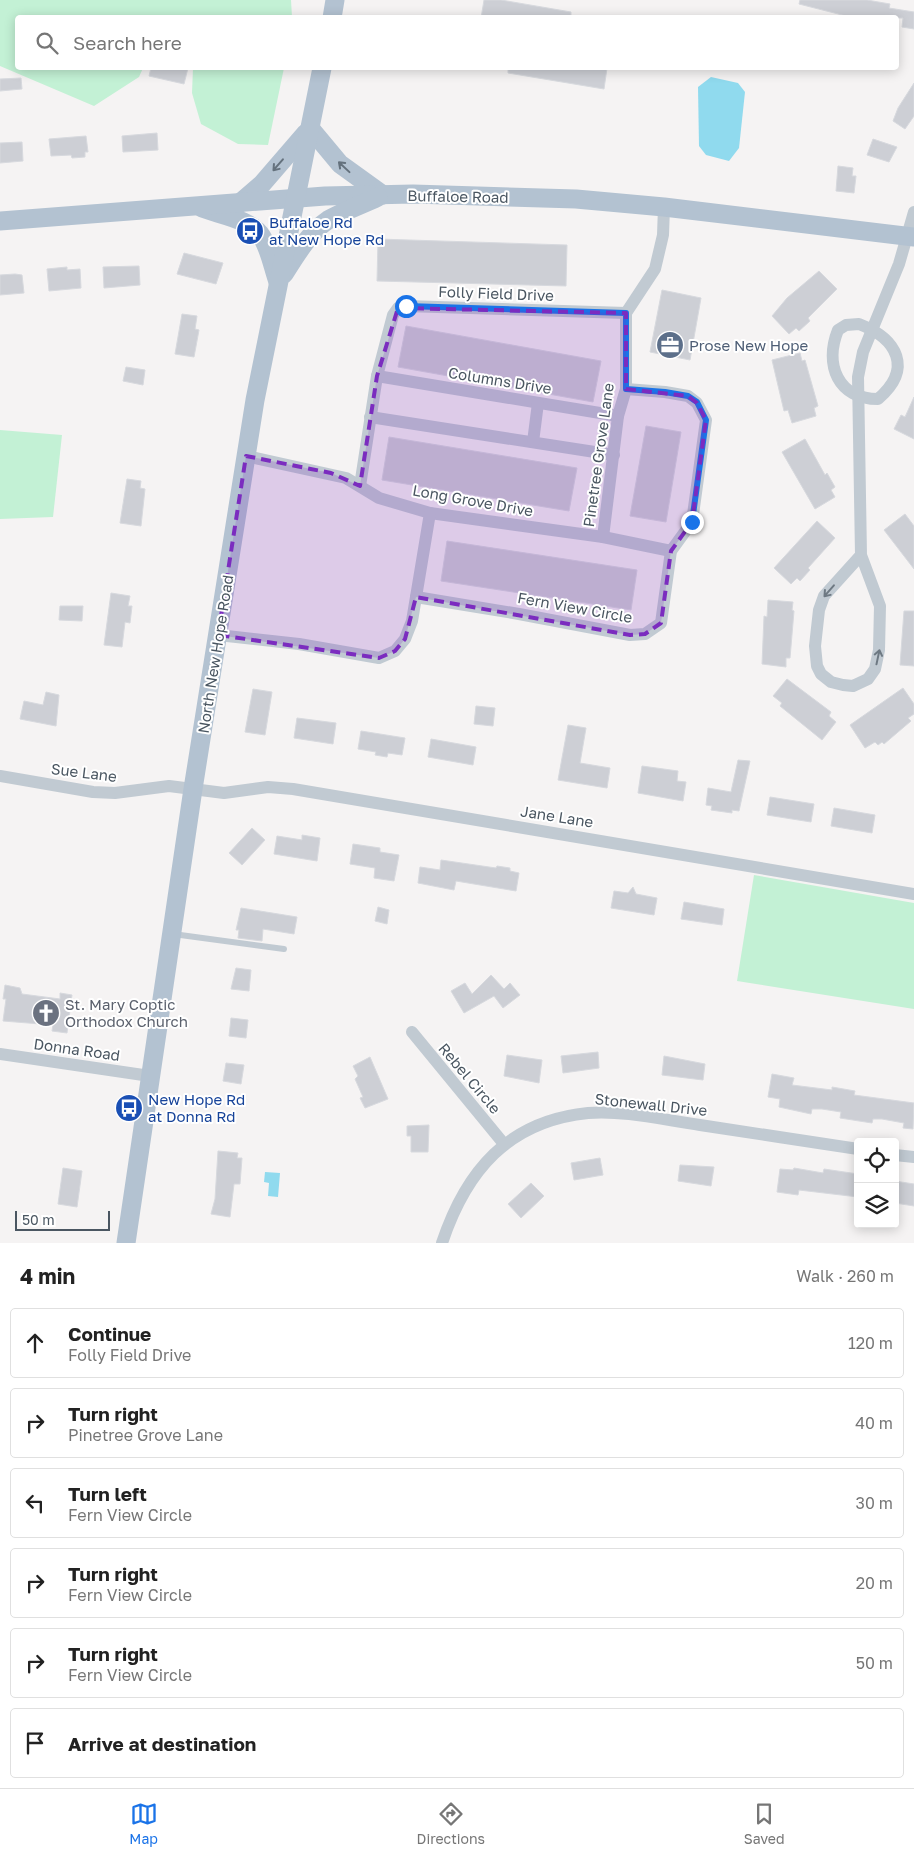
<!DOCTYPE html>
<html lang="en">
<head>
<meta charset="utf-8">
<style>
	:root { --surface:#fff; --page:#f2f2f2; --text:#222; --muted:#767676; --line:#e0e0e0; --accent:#1a73e8 }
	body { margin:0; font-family:"Golos Text",sans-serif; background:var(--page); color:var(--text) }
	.controls { position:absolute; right:15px; bottom:15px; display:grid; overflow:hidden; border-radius:5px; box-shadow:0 2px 12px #0003 }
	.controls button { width:45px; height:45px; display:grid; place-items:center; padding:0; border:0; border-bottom:1px solid var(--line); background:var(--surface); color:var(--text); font:25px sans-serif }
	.scale { position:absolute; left:15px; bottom:12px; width:95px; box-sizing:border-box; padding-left:5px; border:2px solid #4a5661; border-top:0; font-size:14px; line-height:18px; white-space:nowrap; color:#4a5661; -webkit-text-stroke:4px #fff; paint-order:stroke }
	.stop { position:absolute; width:15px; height:15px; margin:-11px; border:4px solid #1a73e8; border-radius:50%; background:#fff }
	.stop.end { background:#1a73e8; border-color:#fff; box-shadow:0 1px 5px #0008 }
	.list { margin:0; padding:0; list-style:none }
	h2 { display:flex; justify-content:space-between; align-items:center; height:65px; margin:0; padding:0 20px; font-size:21px }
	h2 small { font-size:16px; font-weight:400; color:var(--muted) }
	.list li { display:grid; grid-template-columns:32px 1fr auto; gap:15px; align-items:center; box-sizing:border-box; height:70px; margin:0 10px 10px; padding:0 10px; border:1px solid var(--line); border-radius:5px }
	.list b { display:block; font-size:19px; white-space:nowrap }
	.list p { margin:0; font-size:16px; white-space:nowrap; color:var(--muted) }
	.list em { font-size:16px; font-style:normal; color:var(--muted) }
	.icon { flex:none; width:28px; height:28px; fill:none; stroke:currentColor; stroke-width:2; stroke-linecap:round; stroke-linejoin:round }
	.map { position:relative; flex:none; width:914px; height:1243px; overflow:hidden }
	.search { position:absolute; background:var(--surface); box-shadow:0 2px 12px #0003; left:15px; right:15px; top:15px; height:55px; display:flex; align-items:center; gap:12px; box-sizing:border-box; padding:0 18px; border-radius:5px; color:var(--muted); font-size:19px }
	.sheet { height:545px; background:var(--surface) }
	nav { display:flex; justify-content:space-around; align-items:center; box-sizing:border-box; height:70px; border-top:1px solid var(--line); background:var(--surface); font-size:14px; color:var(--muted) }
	nav a { display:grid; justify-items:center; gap:2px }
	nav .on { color:var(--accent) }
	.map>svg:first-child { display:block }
	.green { fill:#c3f1d5 }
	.water { fill:#90daee }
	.building { fill:#cdcfd5; stroke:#d7d9de }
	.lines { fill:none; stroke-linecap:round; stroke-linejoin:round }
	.service { stroke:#c1cad2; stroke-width:6 }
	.minor { stroke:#c1cad2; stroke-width:12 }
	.primary { stroke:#b3c2d1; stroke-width:19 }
	.oneway { stroke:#64717d }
	.oneway2 { stroke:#6e7983 }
	.route { stroke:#1a73e8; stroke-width:6 }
	.marked { fill:#7b2cbf; fill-opacity:0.2; stroke:#7b2cbf; stroke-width:4; stroke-dasharray:10 6; stroke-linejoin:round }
	.labels { text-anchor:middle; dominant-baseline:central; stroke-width:4; stroke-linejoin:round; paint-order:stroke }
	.street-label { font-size:15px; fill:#4a5661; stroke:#fff }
	.transit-label { font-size:15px; fill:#164399; stroke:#fff; text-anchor:start }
	.service-label { font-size:15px; fill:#4e5e75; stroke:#fff; text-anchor:start }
	.worship-label { font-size:15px; fill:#5b616d; stroke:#fff; text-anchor:start }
</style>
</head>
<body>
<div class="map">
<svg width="914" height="1243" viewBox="0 0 914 1243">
	<rect width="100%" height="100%" fill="#f5f3f3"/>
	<g class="green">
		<path d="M0 0H291L292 17 18 18V68H143L139 77 94 106 0 66Z"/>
		<path d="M193 68H284L268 145 238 144 201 124 192 93Z"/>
		<path d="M0 430 62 435 53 517 0 519Z"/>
		<path d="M754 875 914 903V1009L737 981Z"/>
	</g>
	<g class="water">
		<path d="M711 77 738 83 745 92 739 148 729 161 706 155 699 146 698 87Z"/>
		<path d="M265 1172 280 1173 278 1197 268 1196 269 1183 264 1182Z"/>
	</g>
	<g class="building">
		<path d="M484 0H501L571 12V18H481Z"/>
		<path d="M800 0H867L890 4 889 8 914 12V29L902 27 903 18H854L799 4Z"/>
		<path d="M151 68H188L184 84 149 76Z"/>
		<path d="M508 68H607L604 89 508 73Z"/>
		<path d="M21 78 22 89 0 91V79Z"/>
		<path d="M914 83V116L905 129 893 121 898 108Z"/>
		<path d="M157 133 158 150 123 152 122 136Z"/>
		<path d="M86 136 88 152H85V157L72 158 71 155 51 156 49 139Z"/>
		<path d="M873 139 897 147 889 162 867 155Z"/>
		<path d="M22 142 23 161 0 163V143Z"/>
		<path d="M838 166 853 168 852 176H856L854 193 836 191Z"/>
		<path d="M378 239 567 245 566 286 377 281Z"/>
		<path d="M184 253 223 263 216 284 177 274Z"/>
		<path d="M139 266 140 285 104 288 103 267Z"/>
		<path d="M67 267V270L80 269 81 288 49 291 47 269Z"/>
		<path d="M819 271 837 289 808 318 810 321 799 331 796 328 789 334 772 316 787 298Z"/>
		<path d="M15 274 22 275 24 293 0 295V275Z"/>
		<path d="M662 290 701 298 690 360 650 352Z"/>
		<path d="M182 314 197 316 195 329 199 330 194 357 175 354Z"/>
		<path d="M406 326 601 361 593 402 398 367Z"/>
		<path d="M800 353 802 361 805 360 818 406 814 408 816 416 792 423 788 410 784 411 772 360Z"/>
		<path d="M126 367 145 370 143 385 123 381Z"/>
		<path d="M914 397V439L894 429 901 415 905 417Z"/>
		<path d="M646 426 681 432 666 522 630 516Z"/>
		<path d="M389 437 577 468 569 511 382 480Z"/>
		<path d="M805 439 825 475 827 473 835 487 831 490 835 497 815 509 782 452Z"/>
		<path d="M127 479 141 481 140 488 145 489 141 526 120 523Z"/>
		<path d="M905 514 914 526V569L884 530Z"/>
		<path d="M817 521 835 538 808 568 810 570 800 581 797 578 791 584 774 568Z"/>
		<path d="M447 541 637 570 631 610 441 581Z"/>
		<path d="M111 593 130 596 128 606H132L130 623 125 622 122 647 104 645Z"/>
		<path d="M768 600 793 602 792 610 794 611 790 658H786V667L762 664 764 616 767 617Z"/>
		<path d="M60 606H83L82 621 59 620Z"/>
		<path d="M904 611H914V666L900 665Z"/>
		<path d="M787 679 831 712 829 716 836 722 822 740 780 706 782 703 773 696Z"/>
		<path d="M903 688 914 704V714L908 718 911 721 884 744 882 742 878 745 875 742 865 748 850 725Z"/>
		<path d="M253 689 272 692 265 735 245 732Z"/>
		<path d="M46 692 59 695 56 726 20 719 24 701 43 705Z"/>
		<path d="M476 706 495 708 493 726 474 724Z"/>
		<path d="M297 718 336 723 333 744 294 738Z"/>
		<path d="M568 725 586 728 580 763 610 768 607 788 558 780Z"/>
		<path d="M361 731 405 738 402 755 388 753 387 757 375 755 376 752 358 749Z"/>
		<path d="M431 739 476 747 473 765 428 757Z"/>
		<path d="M738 760 750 761 739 811 732 810V813L711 810 712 806 706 805 708 788 731 792Z"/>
		<path d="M642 766 678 771 677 781 686 782 683 801 638 793Z"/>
		<path d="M770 797 814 804 811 822 767 815Z"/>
		<path d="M834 808 875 815 872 833 831 826Z"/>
		<path d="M252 828 265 840 242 865 229 853Z"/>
		<path d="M302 835 320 838 317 861 274 854 277 836 302 840Z"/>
		<path d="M353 844 380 848V852L399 855 394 881 374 878 375 868 350 864Z"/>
		<path d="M441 860 496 868 497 866 510 868V871L519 873 516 891 456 881 454 890 418 883 420 867 440 870Z"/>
		<path d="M633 887 636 894 657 898 654 915 611 908 614 891 628 893Z"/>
		<path d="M684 902 724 909 722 925 681 919Z"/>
		<path d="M378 907 389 910 387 924 375 921Z"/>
		<path d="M241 908 297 917 294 934 263 929 262 941 238 938 239 930H236Z"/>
		<path d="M236 968 251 970 249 991 231 989Z"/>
		<path d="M491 975 504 989 510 983 520 995 503 1008 494 996 464 1013 451 991 465 983 472 994Z"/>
		<path d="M5 985 20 988 22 994 60 999V993L72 995 67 1033 52 1031 53 1025 3 1021 6 999H3Z"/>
		<path d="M231 1018 248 1020 246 1038 229 1036Z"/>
		<path d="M598 1052 599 1068 563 1073 561 1056Z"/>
		<path d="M507 1055 542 1060 539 1083 504 1076Z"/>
		<path d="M664 1056 705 1064 703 1080 662 1075Z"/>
		<path d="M370 1057 388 1099 365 1108 360 1098 363 1097 355 1079 358 1076 353 1066Z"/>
		<path d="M226 1063 244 1065 241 1084 223 1081Z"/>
		<path d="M772 1074 794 1078 792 1085 832 1090V1087L855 1091 854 1095 914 1103 913 1129 903 1128 904 1123 882 1119H873L872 1123 840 1118 841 1112 822 1109H812L811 1114 779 1107 780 1099 768 1097Z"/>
		<path d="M429 1125 428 1152H411V1136H407V1126Z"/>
		<path d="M218 1151 238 1153 237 1158H242L240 1184H234L230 1217 211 1214 215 1199Z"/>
		<path d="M600 1158 603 1175 574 1180 571 1163Z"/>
		<path d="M680 1165 714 1167 711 1186 678 1181Z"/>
		<path d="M63 1168 82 1171 77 1207 58 1204Z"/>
		<path d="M794 1168 823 1173 824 1169 858 1174V1197L799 1190 798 1195 777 1192 780 1169 793 1170Z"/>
		<path d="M895 1181 914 1184V1206L895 1203Z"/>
		<path d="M531 1183 544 1196 521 1218 508 1204Z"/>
	</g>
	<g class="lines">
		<path class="service" d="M173 934 284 949"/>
		<g class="minor">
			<path d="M859 324C898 339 913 369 878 399 838 399 824 365 838 330L846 325Z"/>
			<path d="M377 376 618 416"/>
			<path d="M370 417 614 455"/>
			<path d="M533 442 538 403"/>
			<path d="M246 456 346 478 379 498 430 513 603 537 671 551"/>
			<path d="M360 486 377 376 393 315 398 308 405 306 626 313"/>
			<path d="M603 537 618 416 626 389V313L655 269 663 235 664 207"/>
			<path d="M861 555 824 596 819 610 815 646 817 666 821 674 831 682 843 685 853 686 868 679 875 669 879 650 880 606 861 555 858 377 863 352 899 264 914 212"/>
			<path d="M416 597 519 614 630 635 645 634 661 623 671 551 692 522 706 420 697 403 688 396 665 392 626 389"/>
			<path d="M218 635 299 644 379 658 395 651 405 639 412 621 430 513"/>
			<path d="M0 776 93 792 115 793 169 786 224 793 268 787 293 789 914 894"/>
			<path d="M412 1032 504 1144"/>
			<path d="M0 1054 150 1076"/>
			<path d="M895 1155 914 1157"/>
			<path d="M442 1243C466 1171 508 1121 588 1113 624 1110 664 1120 700 1125 753 1133 805 1141 858 1149"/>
		</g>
		<g class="primary">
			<path d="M332 18 335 0"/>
			<path d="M310 128 340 164 383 195"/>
			<path d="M240 203 262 184 306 133"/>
			<path d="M202 208C220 215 251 219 262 237 270 250 273 268 278 282"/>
			<path d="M0 221 325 196 413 194 576 199 664 207 914 237"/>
			<path d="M284 274C296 255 309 233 328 220 343 211 362 205 378 197"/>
			<path d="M126 1243 193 789 255 400 322 68"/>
		</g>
	</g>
	<defs><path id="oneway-shaft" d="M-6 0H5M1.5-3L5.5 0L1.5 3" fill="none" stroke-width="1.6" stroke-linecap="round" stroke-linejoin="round" transform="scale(1.25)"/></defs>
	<g class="oneway">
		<use href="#oneway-shaft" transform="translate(278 165) rotate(131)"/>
		<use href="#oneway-shaft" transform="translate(344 167) rotate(-137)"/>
	</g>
	<g class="oneway2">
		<use href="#oneway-shaft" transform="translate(829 591) rotate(131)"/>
		<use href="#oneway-shaft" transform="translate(878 657) rotate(-78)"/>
	</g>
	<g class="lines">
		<path class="route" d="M406 306 626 313V389L665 392 688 396 697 402 706 420 692 522"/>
	</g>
	<path class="marked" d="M398 308 626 313V389L688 396 697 403 706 420 692 522 671 551 661 623 645 634 630 635 416 597 405 639 395 651 379 658 218 635 246 456 331 473 360 486 377 376Z"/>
	<defs>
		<g id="bus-disc" transform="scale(1.4375)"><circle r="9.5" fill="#1a4fb4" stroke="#fff"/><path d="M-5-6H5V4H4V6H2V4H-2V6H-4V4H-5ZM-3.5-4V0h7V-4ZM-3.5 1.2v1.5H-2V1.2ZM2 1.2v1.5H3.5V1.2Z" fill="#fff"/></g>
		<g id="office-disc" transform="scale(1.4375)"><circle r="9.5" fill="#5c6f8a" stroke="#fff"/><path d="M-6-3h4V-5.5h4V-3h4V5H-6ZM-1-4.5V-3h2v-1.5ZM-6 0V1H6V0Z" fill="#fff"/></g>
		<g id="church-disc" transform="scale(1.4375)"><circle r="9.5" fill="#6b7280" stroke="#fff"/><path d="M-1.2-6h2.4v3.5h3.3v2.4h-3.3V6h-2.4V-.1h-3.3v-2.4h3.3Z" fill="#fff"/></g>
	</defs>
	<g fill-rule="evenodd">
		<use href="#bus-disc" x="250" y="231"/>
		<use href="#office-disc" x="670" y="345"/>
		<use href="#church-disc" x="46" y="1013"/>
		<use href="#bus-disc" x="129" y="1108"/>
	</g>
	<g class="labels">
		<g class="street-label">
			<text transform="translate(458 196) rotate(1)">Buffaloe Road</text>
			<text transform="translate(496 293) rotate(2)">Folly Field Drive</text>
			<text transform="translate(500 380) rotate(9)">Columns Drive</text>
			<text transform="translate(598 455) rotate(-82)">Pinetree Grove Lane</text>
			<text transform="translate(473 500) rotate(10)">Long Grove Drive</text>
			<text transform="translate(575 607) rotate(10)">Fern View Circle</text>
			<text transform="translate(215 654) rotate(-81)">North New Hope Road</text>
			<text transform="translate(84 772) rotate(7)">Sue Lane</text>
			<text transform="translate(557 816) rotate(9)">Jane Lane</text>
			<text transform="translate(77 1049) rotate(8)">Donna Road</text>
			<text transform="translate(470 1078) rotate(50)">Rebel Circle</text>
			<text transform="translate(651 1104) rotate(6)">Stonewall Drive</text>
		</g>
		<g class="transit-label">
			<text x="269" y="222">Buffaloe Rd<tspan x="269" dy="17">at New Hope Rd</tspan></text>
			<text x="148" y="1099">New Hope Rd<tspan x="148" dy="17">at Donna Rd</tspan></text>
		</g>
		<g class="service-label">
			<text x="689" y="345">Prose New Hope</text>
		</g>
		<g class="worship-label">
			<text x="65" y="1004">St. Mary Coptic<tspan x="65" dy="17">Orthodox Church</tspan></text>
		</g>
	</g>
</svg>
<div class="controls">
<button><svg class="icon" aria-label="locate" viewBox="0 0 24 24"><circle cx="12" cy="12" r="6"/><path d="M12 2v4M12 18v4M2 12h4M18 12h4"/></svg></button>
<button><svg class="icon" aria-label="layers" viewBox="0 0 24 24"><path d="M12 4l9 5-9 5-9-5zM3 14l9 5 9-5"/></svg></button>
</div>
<div class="scale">50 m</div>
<div class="stop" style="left:406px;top:306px"></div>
<div class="stop end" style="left:692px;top:522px"></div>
<div class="search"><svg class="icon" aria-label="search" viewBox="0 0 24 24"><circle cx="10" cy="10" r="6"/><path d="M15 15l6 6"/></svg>Search here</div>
</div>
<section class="sheet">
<h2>4 min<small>Walk · 260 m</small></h2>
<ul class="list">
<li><svg class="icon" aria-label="ahead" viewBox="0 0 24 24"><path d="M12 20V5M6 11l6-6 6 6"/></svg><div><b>Continue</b><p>Folly Field Drive</p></div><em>120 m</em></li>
<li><svg class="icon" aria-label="right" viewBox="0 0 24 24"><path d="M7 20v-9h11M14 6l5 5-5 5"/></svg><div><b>Turn right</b><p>Pinetree Grove Lane</p></div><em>40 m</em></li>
<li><svg class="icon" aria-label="left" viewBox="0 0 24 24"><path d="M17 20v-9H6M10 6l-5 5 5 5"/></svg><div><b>Turn left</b><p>Fern View Circle</p></div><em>30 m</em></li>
<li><svg class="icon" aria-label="right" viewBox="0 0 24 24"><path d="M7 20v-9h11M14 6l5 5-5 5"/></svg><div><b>Turn right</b><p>Fern View Circle</p></div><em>20 m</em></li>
<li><svg class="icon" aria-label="right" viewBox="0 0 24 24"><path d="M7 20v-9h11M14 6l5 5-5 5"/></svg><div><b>Turn right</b><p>Fern View Circle</p></div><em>50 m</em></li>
<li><svg class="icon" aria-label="arrive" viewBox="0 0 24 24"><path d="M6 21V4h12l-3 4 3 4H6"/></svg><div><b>Arrive at destination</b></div></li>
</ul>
</section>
<nav>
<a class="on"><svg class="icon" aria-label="map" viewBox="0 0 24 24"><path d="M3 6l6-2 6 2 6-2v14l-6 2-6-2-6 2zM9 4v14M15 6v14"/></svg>Map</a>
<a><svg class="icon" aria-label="directions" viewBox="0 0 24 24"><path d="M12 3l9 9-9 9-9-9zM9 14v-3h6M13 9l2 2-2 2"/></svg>Directions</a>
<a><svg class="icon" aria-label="saved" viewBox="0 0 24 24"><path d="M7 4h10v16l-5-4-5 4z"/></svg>Saved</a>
</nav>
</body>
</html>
